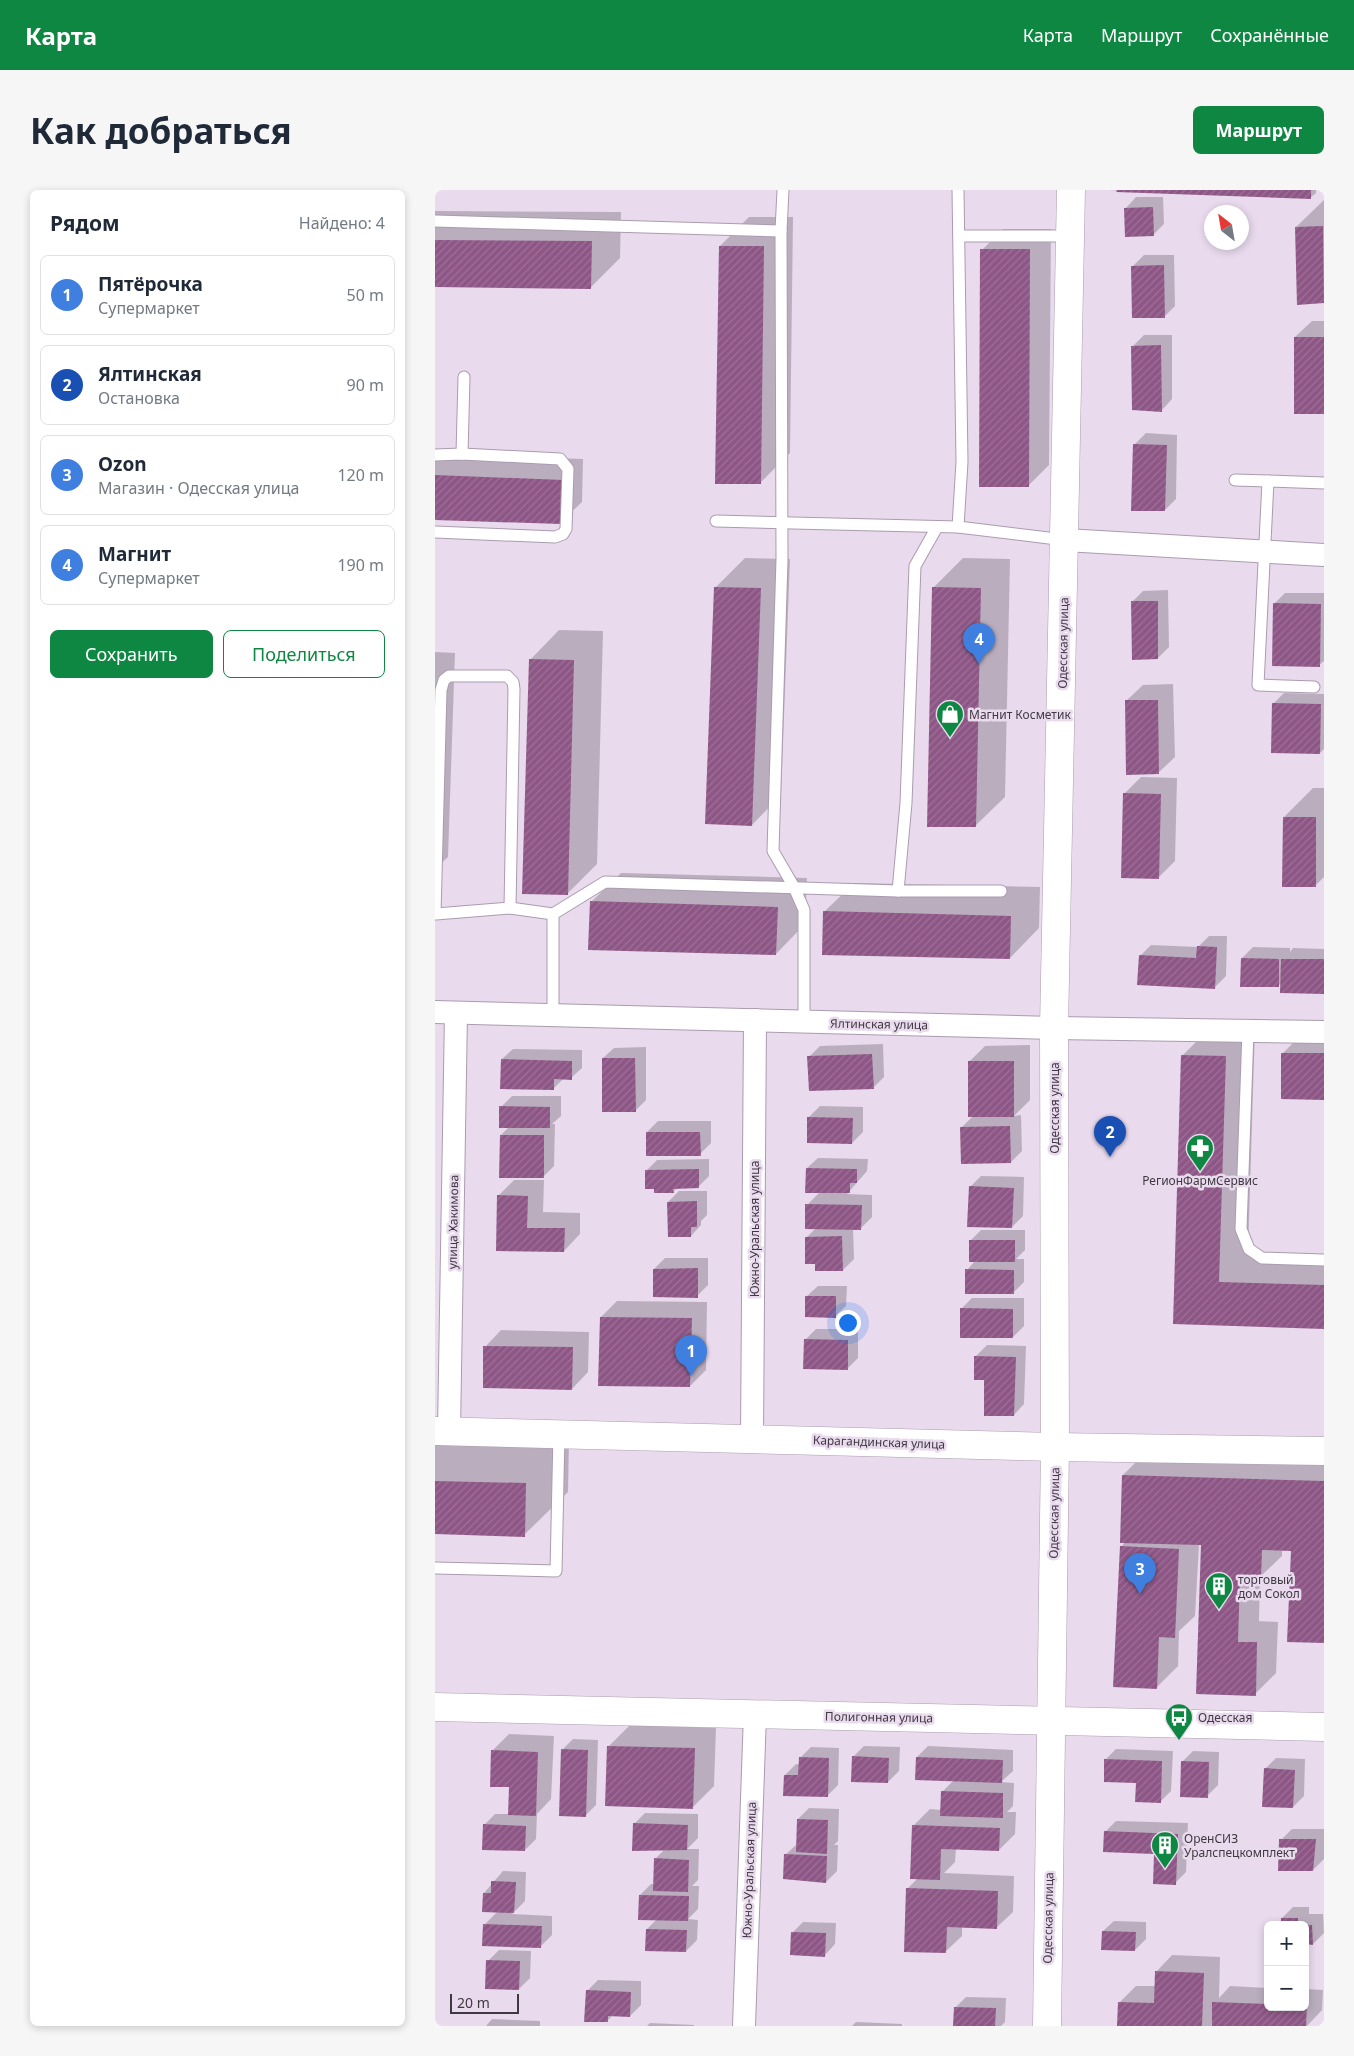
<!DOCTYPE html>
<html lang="ru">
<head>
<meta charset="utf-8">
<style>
	:root { --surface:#fff; --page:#f6f6f7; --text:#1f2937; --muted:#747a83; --line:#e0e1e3; --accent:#0d8741 }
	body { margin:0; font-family:"Noto Sans",sans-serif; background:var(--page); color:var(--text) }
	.controls { position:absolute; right:15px; bottom:15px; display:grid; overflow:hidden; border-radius:8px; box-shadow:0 2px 8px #0003 }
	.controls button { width:45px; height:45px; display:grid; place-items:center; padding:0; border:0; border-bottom:1px solid var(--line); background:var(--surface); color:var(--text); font:25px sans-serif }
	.compass { position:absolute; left:769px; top:15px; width:45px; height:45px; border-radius:50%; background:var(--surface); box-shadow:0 2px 8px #0003; rotate:329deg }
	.scale { position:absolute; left:15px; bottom:12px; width:69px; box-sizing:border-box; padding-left:5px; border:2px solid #3f3941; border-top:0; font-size:14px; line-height:18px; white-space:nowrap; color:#3f3941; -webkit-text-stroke:4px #e9daee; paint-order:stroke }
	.you { position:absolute; left:412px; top:1132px; width:18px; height:18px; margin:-12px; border:4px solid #fff; border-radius:50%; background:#1a73e8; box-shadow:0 0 0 8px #1a73e833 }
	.badge { display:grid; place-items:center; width:32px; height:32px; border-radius:50%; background:var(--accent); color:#fff; font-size:16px; font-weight:700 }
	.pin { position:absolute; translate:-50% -41px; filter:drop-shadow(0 1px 2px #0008) }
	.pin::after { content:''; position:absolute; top:26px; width:18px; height:15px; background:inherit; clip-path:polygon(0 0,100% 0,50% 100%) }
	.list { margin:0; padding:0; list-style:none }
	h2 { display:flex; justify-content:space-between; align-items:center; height:65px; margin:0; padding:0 20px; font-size:21px }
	h2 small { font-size:16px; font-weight:400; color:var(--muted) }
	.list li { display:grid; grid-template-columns:32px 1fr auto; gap:15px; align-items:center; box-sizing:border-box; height:80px; margin:0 10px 10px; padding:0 10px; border:1px solid var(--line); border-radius:8px }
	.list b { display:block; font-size:19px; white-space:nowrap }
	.list p { margin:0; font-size:16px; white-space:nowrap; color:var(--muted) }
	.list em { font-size:16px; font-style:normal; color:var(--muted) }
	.actions { display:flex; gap:10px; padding:15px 20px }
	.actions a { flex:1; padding:11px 0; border:1px solid var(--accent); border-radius:8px; text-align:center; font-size:18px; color:var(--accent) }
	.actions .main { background:var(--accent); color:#fff }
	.map { position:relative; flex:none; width:889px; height:1836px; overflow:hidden; border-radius:8px }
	header { display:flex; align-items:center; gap:30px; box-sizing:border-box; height:70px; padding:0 25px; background:var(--accent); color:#fff }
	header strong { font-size:24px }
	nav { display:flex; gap:28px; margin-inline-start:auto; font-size:18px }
	.intro { display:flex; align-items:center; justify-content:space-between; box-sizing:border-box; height:120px; padding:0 30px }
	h1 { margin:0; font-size:35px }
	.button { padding:12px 22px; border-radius:8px; background:var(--accent); color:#fff; font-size:18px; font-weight:700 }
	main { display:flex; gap:30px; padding:0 30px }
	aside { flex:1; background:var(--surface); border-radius:8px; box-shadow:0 2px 8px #0003 }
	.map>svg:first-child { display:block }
	.shadow { fill:#0003 }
	.building { fill:url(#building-hatch) }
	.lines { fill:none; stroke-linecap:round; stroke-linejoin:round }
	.lane-casing { stroke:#aa9caf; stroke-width:13 }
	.street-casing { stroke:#aa9caf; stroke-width:24 }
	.secondary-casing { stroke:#aa9caf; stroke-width:29 }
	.lane { stroke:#fff; stroke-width:11 }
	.street { stroke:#fff; stroke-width:22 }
	.secondary { stroke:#fff; stroke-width:28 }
	.labels { text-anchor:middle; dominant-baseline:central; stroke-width:5; stroke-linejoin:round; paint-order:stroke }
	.street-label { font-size:12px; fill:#3f3941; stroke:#e9daee }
	.poi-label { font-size:12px; fill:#3f3941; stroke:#e9daee; text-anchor:start }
</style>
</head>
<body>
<header>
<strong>Карта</strong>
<nav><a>Карта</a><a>Маршрут</a><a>Сохранённые</a></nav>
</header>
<div class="intro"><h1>Как добраться</h1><a class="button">Маршрут</a></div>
<main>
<aside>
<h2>Рядом<small>Найдено: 4</small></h2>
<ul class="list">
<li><span class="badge" style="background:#3f7fe0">1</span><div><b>Пятёрочка</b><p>Супермаркет</p></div><em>50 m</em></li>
<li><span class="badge" style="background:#1a4fb4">2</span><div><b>Ялтинская</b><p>Остановка</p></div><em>90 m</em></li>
<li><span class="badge" style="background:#3f7fe0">3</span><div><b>Ozon</b><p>Магазин · Одесская улица</p></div><em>120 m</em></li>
<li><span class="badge" style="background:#3f7fe0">4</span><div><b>Магнит</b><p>Супермаркет</p></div><em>190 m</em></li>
</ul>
<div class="actions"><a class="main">Сохранить</a><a>Поделиться</a></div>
</aside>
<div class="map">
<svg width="889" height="1836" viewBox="0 0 889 1836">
	<defs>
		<pattern id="building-hatch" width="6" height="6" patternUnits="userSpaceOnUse" patternTransform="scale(1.25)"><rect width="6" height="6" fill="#8e5686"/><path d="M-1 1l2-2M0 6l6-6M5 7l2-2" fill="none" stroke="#9c7296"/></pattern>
	</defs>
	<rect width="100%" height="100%" fill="#e9daee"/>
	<g class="shadow">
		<path d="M673 0H881V3L875 8Z"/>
		<path d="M701 7H728L729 34 718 45 691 18Z"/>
		<path d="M889 10V112L864 113 861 37Z"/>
		<path d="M0 21 186 22 185 68 156 97 0 96Z"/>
		<path d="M314 27H358L355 263 325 293 285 56Z"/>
		<path d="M568 39H616L614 275 593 296 547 60Z"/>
		<path d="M709 65H739L740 116 729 127 698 76Z"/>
		<path d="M877 131H889V223L860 147Z"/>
		<path d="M709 145H737V209L727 220 698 156Z"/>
		<path d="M711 243 742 245 741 309 730 320 700 254Z"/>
		<path d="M0 264 148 269 147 312 125 333 0 329Z"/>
		<path d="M310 368 355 369 346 605 317 635 281 397Z"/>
		<path d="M528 368 575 369 570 607 540 636 498 398Z"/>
		<path d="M733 400 734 457 723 468 697 412 708 401Z"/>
		<path d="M850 403H889V471L884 475 839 414Z"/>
		<path d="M124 440 168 441 162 674 132 704 95 470Z"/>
		<path d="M0 462 20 463 13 667 0 679Z"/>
		<path d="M738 494 740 567 723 583 691 511 708 495Z"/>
		<path d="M849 503 889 504V559L885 563 838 514Z"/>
		<path d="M706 587 742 588 740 671 723 688 690 603Z"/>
		<path d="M878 598H889V687L881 695 849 627Z"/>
		<path d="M186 683 372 688 370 734 341 764 156 712Z"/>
		<path d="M419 693 605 697 604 738 575 768 389 722Z"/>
		<path d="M774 746H792L791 786 780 797 705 766 716 755 763 757Z"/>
		<path d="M818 757 855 758V762L858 758 889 759V803L847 792 843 796 807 768Z"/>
		<path d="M877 834H889V909L848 863Z"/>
		<path d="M777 836 820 837 813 1063 889 1066V1137L739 1133 747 866Z"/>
		<path d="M448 854 449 887 438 898 374 867 385 856Z"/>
		<path d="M595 855V910L579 926 586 925 587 961 576 972 526 938 538 926 534 872 550 856Z"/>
		<path d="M211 857V910L200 921 168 868 179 858Z"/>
		<path d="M78 859 147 860V878L136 888H129L118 899 67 869Z"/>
		<path d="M77 906H126V926L117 934H120L119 976 108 987 66 945 74 937 66 917Z"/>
		<path d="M385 916 428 917V942L417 953 374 927Z"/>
		<path d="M223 931H276V953L265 964 212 942Z"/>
		<path d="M383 968 433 969 432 981 412 1004 437 1005V1027L426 1038H418L419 1069 408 1080 381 1072 371 1048 381 1038 372 1015 385 1002 372 978Z"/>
		<path d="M274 969V986L263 997H243L238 1002 212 980 222 970Z"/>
		<path d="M546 986 589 987 588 1026 577 1037 535 997Z"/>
		<path d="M79 990H109L108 1022 145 1023V1044L129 1061 62 1060 63 1006Z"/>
		<path d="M244 1001H272V1025L266 1031V1035L256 1046 233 1012Z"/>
		<path d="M546 1040H590V1060L581 1069H589V1092L578 1103 532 1080 540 1071 535 1051Z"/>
		<path d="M230 1068H273V1095L262 1106 219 1079Z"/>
		<path d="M383 1096H412L411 1116 400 1126 372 1106Z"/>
		<path d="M537 1108H589V1136L578 1147 526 1119Z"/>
		<path d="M182 1111 272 1112 271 1180 255 1196 166 1127Z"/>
		<path d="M381 1139H423V1168L412 1179 370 1150Z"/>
		<path d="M66 1140 154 1142 153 1182 137 1199 50 1157Z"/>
		<path d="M552 1155 591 1156 589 1214 579 1225 551 1189 541 1166Z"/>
		<path d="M0 1247 134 1250 133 1302 89 1345 0 1343Z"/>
		<path d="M709 1264 889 1269V1452L857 1360 847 1359V1366L825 1387 824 1431 843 1432 841 1483 820 1504 767 1354H764L760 1426 744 1441 743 1476 722 1497 686 1357 691 1351 688 1285Z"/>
		<path d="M195 1535 281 1538 279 1596 258 1617 174 1556Z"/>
		<path d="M74 1544 119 1546 116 1609 102 1624 101 1649 90 1660 49 1635 60 1624H74L76 1596 57 1561Z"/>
		<path d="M138 1549 163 1550 161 1615 150 1626 127 1560Z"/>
		<path d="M429 1556 465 1557 464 1581 453 1592 418 1567Z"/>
		<path d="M493 1556 578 1560V1581L566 1592 579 1593 578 1616 572 1622H581L580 1644 564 1660 521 1658 520 1672 509 1683 579 1686 578 1722 561 1738 527 1737V1746L510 1762 472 1699 483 1688 478 1636 495 1619 506 1620 507 1602 519 1590 482 1567Z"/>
		<path d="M376 1557 404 1558 403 1595 392 1606 350 1585 361 1574 365 1575V1568Z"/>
		<path d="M681 1559 738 1561 736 1601 725 1612 670 1570Z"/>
		<path d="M758 1561 784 1562 783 1595 772 1606 747 1572Z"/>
		<path d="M841 1568 870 1569 869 1606 858 1617 830 1579Z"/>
		<path d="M374 1618 404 1619 403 1651 399 1655H403L402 1681 391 1692 350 1665 362 1654 363 1629Z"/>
		<path d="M210 1623 263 1624V1648L252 1659H264L263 1690 257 1696H264L263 1719 253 1729 263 1730 262 1750 251 1761 212 1739 222 1729 205 1705 216 1694H219L220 1669 230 1659 199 1634Z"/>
		<path d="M681 1631 753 1633 751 1682 740 1693 720 1663 670 1642Z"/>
		<path d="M857 1639H889V1669L878 1680 846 1650Z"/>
		<path d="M68 1681 91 1682 90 1711 77 1724 117 1726V1745L106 1756 49 1735 62 1722 49 1703Z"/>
		<path d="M858 1717H874V1724H888L889 1743 878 1754 870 1753V1735H847V1728Z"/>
		<path d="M679 1731 711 1732V1749L700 1760 668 1741Z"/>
		<path d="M368 1732 401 1733 400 1754 390 1765 357 1743Z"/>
		<path d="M64 1760 96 1761 95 1788 84 1799 53 1771Z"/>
		<path d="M737 1765 785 1767 784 1808 795 1796 833 1798V1817H870V1799L888 1800 887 1820 872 1836H778V1834L776 1836H684L685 1812 701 1796H721V1782Z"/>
		<path d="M163 1790 206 1791V1815L195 1826 178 1825 172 1831 152 1801Z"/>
		<path d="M531 1807 571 1808 570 1832 566 1836H519L520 1818Z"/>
		<path d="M57 1829 105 1831V1836H51Z"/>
		<path d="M421 1832 467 1834V1836H417Z"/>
		<path d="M215 1833 259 1835V1836H212Z"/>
	</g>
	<g class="building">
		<path d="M682 0H876V9L681 2Z"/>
		<path d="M718 17 719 46 690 47 689 18Z"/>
		<path d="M888 36 889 113 862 115 860 37Z"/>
		<path d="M0 50 157 51 156 99 0 97Z"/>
		<path d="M284 56H329L326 294H280Z"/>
		<path d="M545 59H595L594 297H544Z"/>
		<path d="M729 75 730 128H697L696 76Z"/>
		<rect x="859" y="147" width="30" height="77"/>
		<path d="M726 155 727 222 697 220 696 156Z"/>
		<path d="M698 254 732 255 730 321H696Z"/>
		<path d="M0 285 128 290 126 334 0 330Z"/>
		<path d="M279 397 326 398 317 636 270 634Z"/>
		<path d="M497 397 546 398 541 637H492Z"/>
		<path d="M696 411H723V469L697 470Z"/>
		<path d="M838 413 886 414 885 477 837 476Z"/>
		<path d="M94 469 139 470 133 705 87 704Z"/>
		<path d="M690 510H723L724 584 691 585Z"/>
		<path d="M837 513 886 514 885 564 836 563Z"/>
		<path d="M688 603 726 604 724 689 686 688Z"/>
		<path d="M848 627H881V697H847Z"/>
		<path d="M155 711 343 717 341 765 153 760Z"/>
		<path d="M388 721 576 726 575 769 387 765Z"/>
		<path d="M762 756 782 757 780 799 702 795 704 765 761 768Z"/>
		<path d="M806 768 844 769V797H805Z"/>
		<path d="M846 769H889V804L845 803Z"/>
		<path d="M846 863H889V910L846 909Z"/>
		<path d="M437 864 439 899 374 901 372 866Z"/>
		<path d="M746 865 791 866 784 1092 889 1095V1139L738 1134Z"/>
		<path d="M167 868H200L201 922H167Z"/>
		<path d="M66 869 137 871V890L119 889V900L65 899Z"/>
		<rect x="533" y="871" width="46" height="56"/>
		<path d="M64 916 115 917V938H64Z"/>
		<path d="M372 927 418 928 417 954 372 953Z"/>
		<path d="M575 936 576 973 526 974 525 937Z"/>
		<path d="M211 942H265L266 966H211Z"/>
		<path d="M65 945H109V988H64Z"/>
		<path d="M371 978 422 979V993H415V1003H370Z"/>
		<path d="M264 979V998L238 999 239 1003H219V999H210V980Z"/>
		<path d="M534 996 579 998 577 1038 532 1037Z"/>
		<path d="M62 1005 93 1006 92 1038H130L129 1062 61 1061Z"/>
		<path d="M262 1011V1037H256V1047H233L232 1012Z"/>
		<path d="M370 1014 427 1015 426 1040 370 1039Z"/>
		<path d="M407 1046 408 1081H380V1074H370V1047Z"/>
		<rect x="534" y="1050" width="46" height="22"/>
		<path d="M263 1078V1108L218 1107V1079Z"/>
		<path d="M530 1079 579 1080V1104H530Z"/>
		<path d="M370 1106H401V1128L370 1127Z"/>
		<path d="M525 1118 578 1119V1148H525Z"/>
		<path d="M165 1127 257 1128 255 1197 163 1196Z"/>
		<path d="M369 1149 413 1150V1180L368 1179Z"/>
		<path d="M48 1156 138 1157 137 1200 48 1198Z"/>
		<path d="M539 1166 581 1167 579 1226H549V1190H539Z"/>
		<path d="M687 1285 889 1291V1453L852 1452 856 1361 827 1360 826 1388H805L803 1452H822L821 1506 761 1504 766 1355 685 1353Z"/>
		<path d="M0 1291 91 1293 90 1347 0 1344Z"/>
		<path d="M685 1356 744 1359 740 1448 724 1447 722 1499 678 1497Z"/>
		<path d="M172 1556 260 1558 258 1619 170 1616Z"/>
		<path d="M126 1559 153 1560 151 1627 124 1626Z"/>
		<path d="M56 1560 103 1562 101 1626 73 1625 74 1597H55Z"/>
		<path d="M417 1566 454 1568 453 1593 416 1592Z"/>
		<path d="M364 1567 394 1568 393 1607 348 1606 349 1585H363Z"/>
		<path d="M481 1567 568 1570 567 1593 480 1590Z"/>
		<path d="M669 1569 727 1571 726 1613 700 1612 701 1593 669 1592Z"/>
		<path d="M746 1571 774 1572 773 1608 745 1607Z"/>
		<path d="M829 1578 860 1580 858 1618 827 1617Z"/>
		<path d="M506 1601 568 1603V1628L505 1626Z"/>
		<path d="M362 1629 393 1630 392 1664 361 1662Z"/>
		<path d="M198 1633 253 1635 252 1660 197 1661Z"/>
		<path d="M48 1634 91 1636 90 1661 47 1660Z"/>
		<path d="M477 1635 565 1638 564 1661 506 1659 505 1690 475 1689Z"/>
		<path d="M669 1641 743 1644 741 1695 718 1694 719 1664 668 1662Z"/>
		<path d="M844 1649H881L878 1681H843Z"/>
		<path d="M349 1664 392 1666 391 1693 348 1689Z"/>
		<path d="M219 1668 254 1670 253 1702 218 1701Z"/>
		<path d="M56 1691 81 1692 79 1723 47 1722 48 1703H56Z"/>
		<path d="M471 1698 563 1701 562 1739 512 1737 511 1763 469 1762Z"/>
		<path d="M204 1705 254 1706 253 1731 203 1730Z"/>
		<rect x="846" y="1728" width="17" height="7"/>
		<path d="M48 1734 107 1736 106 1758 47 1756Z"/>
		<path d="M870 1735H877L878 1755 870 1754Z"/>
		<path d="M211 1739 252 1740 251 1762 210 1761Z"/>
		<path d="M667 1741 701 1742 700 1761 666 1760Z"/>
		<path d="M356 1742 391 1743 390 1767 355 1765Z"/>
		<path d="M51 1770 85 1771 84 1800 50 1799Z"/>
		<path d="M720 1781 769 1783 767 1836H682L683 1812 719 1813Z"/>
		<path d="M151 1800 196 1802 195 1827 173 1826V1832H149Z"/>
		<path d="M777 1812 833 1814V1817H870V1815H872L871 1836H777Z"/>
		<path d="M519 1817 561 1818 560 1836H518Z"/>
	</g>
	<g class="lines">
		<g class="lane-casing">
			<g id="lane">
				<path d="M348 0 346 41 347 370 338 661 359 697 369 720V832"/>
				<path d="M0 31 346 41"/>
				<path d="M524 46H635"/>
				<path d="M27 264 29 187"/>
				<path d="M0 265 27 264 125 269 133 279 131 339 128 344 120 347 0 342"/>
				<path d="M800 290 833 291"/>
				<path d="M281 331 523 337 630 350"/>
				<path d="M523 337 527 272 523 0"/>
				<path d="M879 497 823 495 833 291 889 293"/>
				<path d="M463 701 471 613 480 376 502 337"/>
				<path d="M75 718 118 724 170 692 463 701H566"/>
				<path d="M0 724 6 500 9 490 14 486H72L78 492 79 499 75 718 1 724"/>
				<path d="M118 724V825"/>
				<path d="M813 841 806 1039 814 1059 827 1068 889 1070"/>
				<path d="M0 1378 121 1381 124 1244"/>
			</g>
		</g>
		<g class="street-casing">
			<g id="street">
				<path d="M630 350 889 365"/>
				<path d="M0 822 619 838 889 842"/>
				<path d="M14 1241 21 823"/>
				<path d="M317 1248 320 830"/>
				<path d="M309 1836 320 1524"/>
			</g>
		</g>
		<g class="secondary-casing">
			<g id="secondary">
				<path d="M0 1241 620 1257 889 1261"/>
				<path d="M0 1517 889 1537"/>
				<path d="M612 1836 620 1257 619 838 636 0"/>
			</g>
		</g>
		<use href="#lane" class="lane"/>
		<use href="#street" class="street"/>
		<use href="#secondary" class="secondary"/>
	</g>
	<defs>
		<g id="shop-pin" transform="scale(1.4375)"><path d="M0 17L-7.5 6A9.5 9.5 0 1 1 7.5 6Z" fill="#0d8741" stroke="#e9daee"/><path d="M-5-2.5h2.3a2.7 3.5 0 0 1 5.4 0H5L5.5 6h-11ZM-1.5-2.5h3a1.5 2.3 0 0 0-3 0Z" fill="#fff"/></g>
		<g id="pharmacy-pin" transform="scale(1.4375)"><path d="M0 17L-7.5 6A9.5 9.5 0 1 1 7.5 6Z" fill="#0d8741" stroke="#e9daee"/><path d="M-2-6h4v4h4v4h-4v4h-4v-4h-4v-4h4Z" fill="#fff"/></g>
		<g id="building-pin" transform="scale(1.4375)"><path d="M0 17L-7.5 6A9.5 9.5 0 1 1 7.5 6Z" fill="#0d8741" stroke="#e9daee"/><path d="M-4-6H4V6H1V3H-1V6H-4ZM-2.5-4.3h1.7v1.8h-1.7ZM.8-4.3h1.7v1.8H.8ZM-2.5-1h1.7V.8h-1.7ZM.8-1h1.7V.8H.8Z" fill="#fff"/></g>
		<g id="bus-pin" transform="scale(1.4375)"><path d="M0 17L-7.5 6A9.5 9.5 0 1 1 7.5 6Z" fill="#0d8741" stroke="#e9daee"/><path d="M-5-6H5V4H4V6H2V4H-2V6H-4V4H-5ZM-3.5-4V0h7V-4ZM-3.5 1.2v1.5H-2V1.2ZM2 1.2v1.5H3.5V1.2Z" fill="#fff"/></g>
	</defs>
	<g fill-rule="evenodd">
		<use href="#shop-pin" x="515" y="524"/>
		<use href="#pharmacy-pin" x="765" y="958"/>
		<use href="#building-pin" x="784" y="1396"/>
		<use href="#bus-pin" x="744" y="1527"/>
		<use href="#building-pin" x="730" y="1655"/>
	</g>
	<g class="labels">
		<g class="street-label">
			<text transform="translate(628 453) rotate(-89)">Одесская улица</text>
			<text transform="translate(444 834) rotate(1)">Ялтинская улица</text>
			<text transform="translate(619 918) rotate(-90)">Одесская улица</text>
			<text transform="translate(18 1032) rotate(-89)">улица Хакимова</text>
			<text transform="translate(319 1039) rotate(-90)">Южно-Уральская улица</text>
			<text transform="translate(444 1252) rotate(2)">Карагандинская улица</text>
			<text transform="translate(619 1323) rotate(-89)">Одесская улица</text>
			<text transform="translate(444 1527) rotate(1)">Полигонная улица</text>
			<text transform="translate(314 1680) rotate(-88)">Южно-Уральская улица</text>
			<text transform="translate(613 1728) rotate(-89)">Одесская улица</text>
		</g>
		<g class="poi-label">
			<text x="534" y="524">Магнит Косметик</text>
			<text x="765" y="990" text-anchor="middle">РегионФармСервис</text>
			<text x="803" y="1389">торговый<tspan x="803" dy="14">дом Сокол</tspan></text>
			<text x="763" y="1527">Одесская</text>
			<text x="749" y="1648">ОренСИЗ<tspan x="749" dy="14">Уралспецкомплект</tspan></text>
		</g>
	</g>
</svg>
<div class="controls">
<button>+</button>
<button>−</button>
</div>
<svg class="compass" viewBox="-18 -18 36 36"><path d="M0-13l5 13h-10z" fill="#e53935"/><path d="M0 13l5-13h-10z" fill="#747a83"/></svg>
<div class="scale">20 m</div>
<div class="you"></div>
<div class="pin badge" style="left:256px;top:1186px;background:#3f7fe0">1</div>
<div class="pin badge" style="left:675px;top:967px;background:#1a4fb4">2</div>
<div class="pin badge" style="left:705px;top:1404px;background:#3f7fe0">3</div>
<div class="pin badge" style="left:544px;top:474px;background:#3f7fe0">4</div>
</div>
</main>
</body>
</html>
